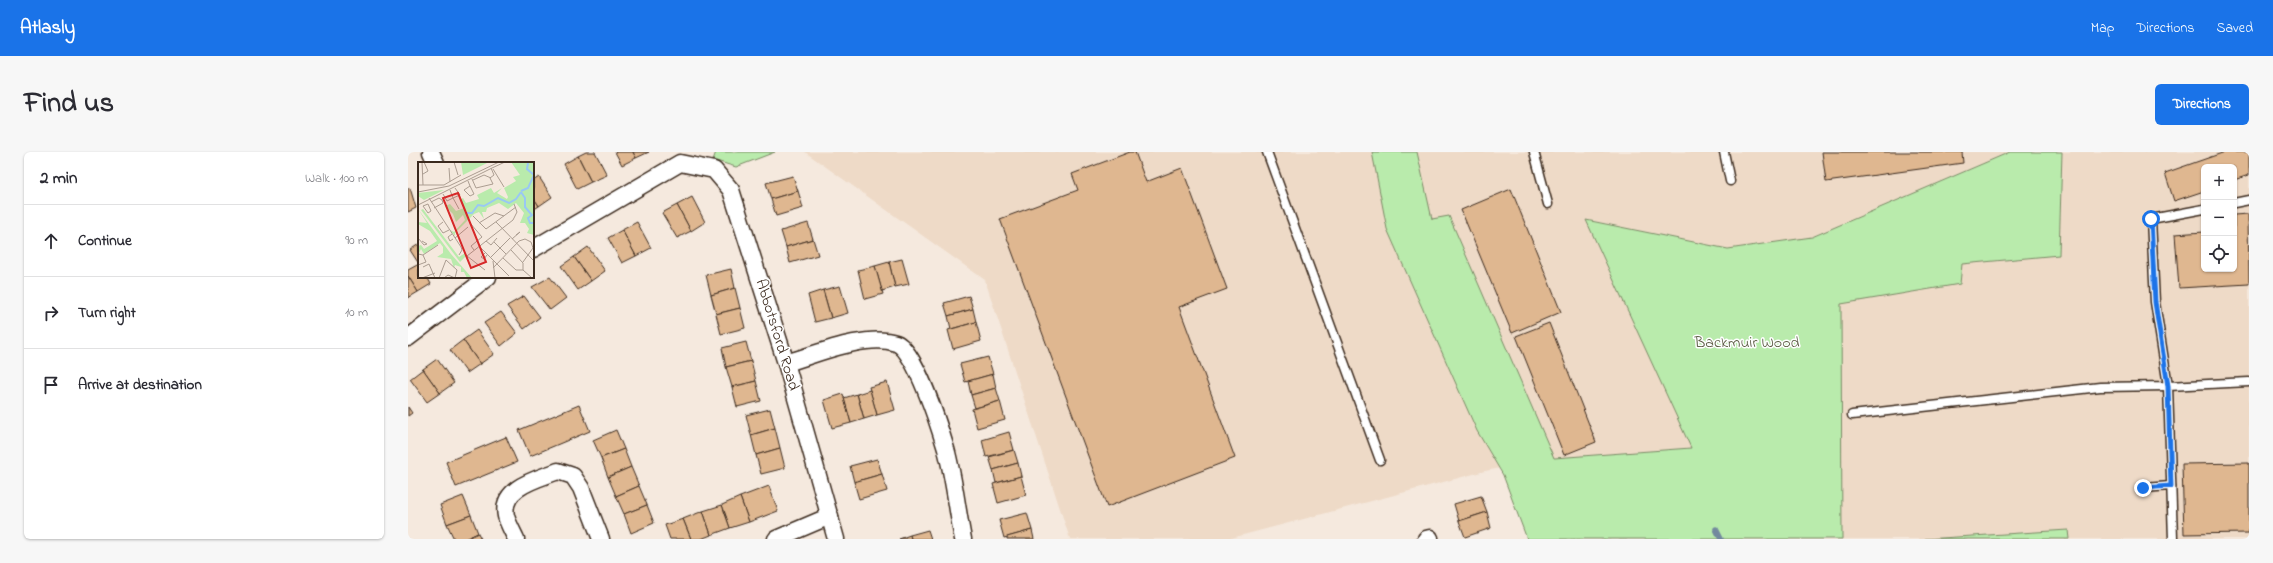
<!DOCTYPE html>
<html lang="en">
<head>
<meta charset="utf-8">
<style>
	:root { --surface:#fff; --page:#f7f7f7; --text:#2b2b33; --muted:#7c7c81; --line:#e1e1e2; --accent:#1a73e8 }
	body { margin:0; font-family:"Indie Flower",sans-serif; background:var(--page); color:var(--text) }
	.controls { position:absolute; right:12px; top:12px; display:grid; overflow:hidden; border-radius:6px; box-shadow:0 1px 3px #0004 }
	.controls button { width:36px; height:36px; display:grid; place-items:center; padding:0; border:0; border-bottom:1px solid var(--line); background:var(--surface); color:var(--text); font:20px sans-serif }
	.stop { position:absolute; width:12px; height:12px; margin:-9px; border:3px solid #1a73e8; border-radius:50%; background:#fff }
	.stop.end { background:#1a73e8; border-color:#fff; box-shadow:0 1px 4px #0008 }
	.list { margin:0; padding:0; list-style:none }
	h2 { display:flex; justify-content:space-between; align-items:center; height:52px; margin:0; padding:0 16px; font-size:17px }
	h2 small { font-size:13px; font-weight:400; color:var(--muted) }
	.list li { display:grid; grid-template-columns:26px 1fr auto; gap:12px; align-items:center; box-sizing:border-box; height:72px; padding:0 16px; border-top:1px solid var(--line) }
	.list b { display:block; font-size:15px; white-space:nowrap }
	.list em { font-size:13px; font-style:normal; color:var(--muted) }
	.icon { flex:none; width:22px; height:22px; fill:none; stroke:currentColor; stroke-width:2; stroke-linecap:round; stroke-linejoin:round }
	.map { position:relative; flex:none; width:1841px; height:387px; overflow:hidden; border-radius:6px }
	header { display:flex; align-items:center; gap:24px; box-sizing:border-box; height:56px; padding:0 20px; background:var(--accent); color:#fff }
	header strong { font-size:19px }
	nav { display:flex; gap:22px; margin-inline-start:auto; font-size:14px }
	.intro { display:flex; align-items:center; justify-content:space-between; box-sizing:border-box; height:96px; padding:0 24px }
	h1 { margin:0; font-size:28px }
	.button { padding:10px 18px; border-radius:6px; background:var(--accent); color:#fff; font-size:14px; font-weight:700 }
	main { display:flex; gap:24px; padding:0 24px }
	aside { flex:1; background:var(--surface); border-radius:6px; box-shadow:0 1px 3px #0004 }
	.map>svg:first-child { display:block }
	.built { fill:#eedac7; fill-rule:evenodd }
	.green { fill:#b9ebac; stroke:#7a8a65 }
	.lines { fill:none; stroke-linecap:round; stroke-linejoin:round }
	.stream { stroke:#73899e; stroke-width:5.5 }
	.building { fill:#dfb790; stroke:#3b2a1e }
	.lane-casing { stroke:#3b2a1e; stroke-width:11 }
	.street-casing { stroke:#3b2a1e; stroke-width:19 }
	.lane { stroke:#fff; stroke-width:8 }
	.street { stroke:#fff; stroke-width:16 }
	.route { stroke:#1a73e8; stroke-width:5 }
	.labels { text-anchor:middle; dominant-baseline:central; stroke-width:3; stroke-linejoin:round; paint-order:stroke }
	.street-label { font-size:16px; fill:#3b2a1e; stroke:#fff }
	.park-label { font-size:16px; fill:#5a5a42; stroke:#fff }
	.inset-river { fill:none; stroke:#99c8f4; stroke-width:2 }
	.inset-road { fill:none; stroke:#ab9d91; stroke-width:1 }
	.view { fill:#d62828; fill-opacity:0.15; stroke:#d62828; stroke-width:2 }
	.inset-edge { fill:none; stroke:#3b2a1e; stroke-width:2 }
</style>
</head>
<body>
<header>
<strong>Atlasly</strong>
<nav><a>Map</a><a>Directions</a><a>Saved</a></nav>
</header>
<div class="intro"><h1>Find us</h1><a class="button">Directions</a></div>
<main>
<aside>
<h2>2 min<small>Walk · 100 m</small></h2>
<ul class="list">
<li><svg class="icon" aria-label="ahead" viewBox="0 0 24 24"><path d="M12 20V5M6 11l6-6 6 6"/></svg><div><b>Continue</b></div><em>90 m</em></li>
<li><svg class="icon" aria-label="right" viewBox="0 0 24 24"><path d="M7 20v-9h11M14 6l5 5-5 5"/></svg><div><b>Turn right</b></div><em>10 m</em></li>
<li><svg class="icon" aria-label="arrive" viewBox="0 0 24 24"><path d="M6 21V4h12l-3 4 3 4H6"/></svg><div><b>Arrive at destination</b></div></li>
</ul>
</aside>
<div class="map">
<svg width="1841" height="387" viewBox="0 0 1841 387">
	<rect width="100%" height="100%" fill="#f5e9de"/>
	<filter id="ink" filterUnits="userSpaceOnUse"><feTurbulence type="fractalNoise" baseFrequency=".025" numOctaves="2"/><feDisplacementMap in="SourceGraphic" scale="8" xChannelSelector="R" yChannelSelector="G"/><feConvolveMatrix kernelMatrix="1 2 1 2 8 2 1 2 1" color-interpolation-filters="sRGB"/></filter>
	<g filter="url(#ink)">
		<g class="built">
			<path d="M397 0H1602L1404 85 1320 97 1179 68 1284 296 1146 306 1077 319 820 387H662L577 128Z"/>
			<path d="M1654 0H1841V387H1661L1660 379 1517 387H1434L1432 152 1552 132 1553 112 1651 103ZM1796 15H1826V117H1796Z"/>
		</g>
		<g class="green">
			<path d="M308 0H367L328 15 305 8Z"/>
			<path d="M964 0H1009L1024 67 1041 64 1146 306 1283 296 1178 68 1320 97 1404 85 1602 0H1654L1651 103 1554 112 1552 132 1433 152 1434 387H1119L1095 323 1069 279 979 77Z"/>
			<path d="M1660 378 1661 387H1517Z"/>
		</g>
		<g class="lines">
			<path class="stream" d="M1308 377 1313 387"/>
		</g>
		<g class="building">
			<path d="M178 0H187L199 23 183 30 170 4Z"/>
			<path d="M207 0H225L228 6 214 13Z"/>
			<path d="M225 0H241L228 6Z"/>
			<path d="M722 0H727L738 30 774 16 819 137 771 155 827 306 699 355 592 67 670 38 664 22Z"/>
			<path d="M1414 0H1554L1555 11 1418 30Z"/>
			<path d="M1817 0H1841V23L1826 28V15H1796V39L1766 49 1757 21Z"/>
			<path d="M170 4 183 30 169 37 156 12Z"/>
			<path d="M385 24 390 39 363 47 358 31Z"/>
			<path d="M131 25 144 45 131 54 125 45V29Z"/>
			<path d="M2 36 8 56 0 60V37Z"/>
			<path d="M1103 37 1153 160 1104 181 1053 58Z"/>
			<path d="M390 39 395 56 368 64 363 47Z"/>
			<path d="M125 45 131 54 125 58Z"/>
			<path d="M284 45 297 70 283 79 269 53Z"/>
			<path d="M269 53 283 79 269 86 254 61Z"/>
			<path d="M1840 62 1841 132 1771 136 1767 82 1796 80V117H1826V63Z"/>
			<path d="M229 70 243 96 228 104 214 78Z"/>
			<path d="M400 71 405 87 378 95 373 79Z"/>
			<path d="M214 78 228 104 214 111 200 86Z"/>
			<path d="M405 87 410 103 382 111 378 95Z"/>
			<path d="M11 92V112L2 98Z"/>
			<path d="M180 95 197 119 183 129 166 105Z"/>
			<path d="M166 105 183 129 170 138 153 114Z"/>
			<path d="M494 107 501 132 487 135 481 110Z"/>
			<path d="M481 110 487 135 474 139 467 114Z"/>
			<path d="M11 112V125H19L23 132 10 140 0 124V118Z"/>
			<path d="M467 114 475 142 457 147 450 118Z"/>
			<path d="M323 117 327 136 303 143 298 123Z"/>
			<path d="M0 124 10 140 0 146Z"/>
			<path d="M142 125 158 146 142 158 124 135Z"/>
			<path d="M432 134 440 161 423 166 415 138Z"/>
			<path d="M327 136 332 156 308 162 303 143Z"/>
			<path d="M415 138 423 166 407 170 400 143Z"/>
			<path d="M116 144 132 165 116 177 99 154Z"/>
			<path d="M561 144 565 157 540 164 536 151Z"/>
			<path d="M332 156 337 176 313 182 308 162Z"/>
			<path d="M565 157 568 170 543 177 540 164Z"/>
			<path d="M93 160 109 181 93 194 76 171Z"/>
			<path d="M568 170 573 189 545 197 540 178Z"/>
			<path d="M1141 171 1188 290 1156 303 1108 184Z"/>
			<path d="M69 178 86 202 72 212 55 188Z"/>
			<path d="M55 188 72 212 59 221 42 198Z"/>
			<path d="M338 190 343 209 318 215 314 196Z"/>
			<path d="M580 205 585 222 557 230 552 212Z"/>
			<path d="M29 207 46 231 32 241 15 217Z"/>
			<path d="M343 209 348 229 324 235 318 215Z"/>
			<path d="M15 217 32 241 19 250 2 227Z"/>
			<path d="M585 222 588 236 563 243 560 229Z"/>
			<path d="M348 229 353 249 329 255 324 235Z"/>
			<path d="M479 230 487 258 469 263 461 235Z"/>
			<path d="M588 236 592 249 567 256 563 243Z"/>
			<path d="M462 238 469 263 456 267 449 242Z"/>
			<path d="M435 242 443 271 424 276 416 248Z"/>
			<path d="M449 242 456 267 443 271 436 246Z"/>
			<path d="M592 249 597 268 569 276 564 257Z"/>
			<path d="M171 253 182 279 122 304 111 278Z"/>
			<path d="M0 255 4 261 0 264Z"/>
			<path d="M362 257 367 276 343 283 338 263Z"/>
			<path d="M367 276 372 296 348 303 343 283Z"/>
			<path d="M208 278 216 297 193 306 185 288Z"/>
			<path d="M601 280 606 298 578 305 574 288Z"/>
			<path d="M98 285 109 310 48 335 38 310Z"/>
			<path d="M372 296 377 316 353 322 348 303Z"/>
			<path d="M216 297 223 315 200 325 193 306Z"/>
			<path d="M606 298 610 311 585 318 581 305Z"/>
			<path d="M469 307 474 322 446 330 442 314Z"/>
			<path d="M610 311 613 324 588 331 585 318Z"/>
			<path d="M1841 311V381L1776 382 1774 312Z"/>
			<path d="M223 315 231 334 208 344 200 325Z"/>
			<path d="M474 322 479 339 451 347 446 330Z"/>
			<path d="M613 324 618 343 590 351 585 332Z"/>
			<path d="M231 334 239 353 216 362 208 344Z"/>
			<path d="M361 334 370 359 341 370 332 345Z"/>
			<path d="M55 344 63 363 39 372 32 353Z"/>
			<path d="M1073 344 1079 360 1051 369 1046 352Z"/>
			<path d="M332 345 341 370 322 376 314 353Z"/>
			<path d="M239 353 246 371 223 381 216 362Z"/>
			<path d="M314 353 322 376 303 383 295 359Z"/>
			<path d="M295 359 303 383 293 387H283L275 367Z"/>
			<path d="M1079 360 1083 376 1057 385 1051 369Z"/>
			<path d="M619 361 624 378 596 386 591 368Z"/>
			<path d="M63 363 70 381 57 387H46L39 372Z"/>
			<path d="M275 367 283 387H262L257 373Z"/>
			<path d="M520 378 523 387H503L502 383Z"/>
			<path d="M624 378 626 387H599V385Z"/>
			<path d="M70 381 73 387H57Z"/>
			<path d="M502 383 503 387H491Z"/>
		</g>
		<g class="lines">
			<g class="lane-casing">
				<g id="lane">
					<path d="M859 0 972 308"/>
					<path d="M1126 0 1140 52"/>
					<path d="M1316 0 1322 29"/>
					<path d="M1826 51 1841 48"/>
					<path d="M1444 263 1692 235 1760 234 1747 150 1743 67 1796 57"/>
					<path d="M1735 336 1763 334"/>
					<path d="M1765 387 1760 234 1841 230"/>
				</g>
			</g>
			<g class="street-casing">
				<g id="street">
					<path d="M23 0 28 11"/>
					<path d="M125 97 272 11 306 18 323 38 378 211 428 387"/>
					<path d="M0 186 80 125"/>
					<path d="M378 211C409 202 458 181 488 191 507 197 532 277 538 297 546 326 549 357 555 387"/>
					<path d="M108 387C105 380 100 372 98 364 92 335 130 327 150 319L165 324 173 336 193 387"/>
					<path d="M368 387 422 364"/>
					<path d="M1018 387 1022 386"/>
				</g>
			</g>
			<use href="#lane" class="lane"/>
			<use href="#street" class="street"/>
		</g>
	</g>
	<g class="lines" filter="url(#ink)">
		<path class="route" d="M1735 336 1763 334 1760 234 1747 150 1743 67"/>
	</g>
	<g class="labels">
		<g class="street-label">
			<text transform="translate(369 183) rotate(73)">Abbotsford Road</text>
		</g>
		<g class="park-label">
			<text x="1339" y="191">Backmuir Wood</text>
		</g>
	</g>
	<g transform="translate(10 10)">
		<rect width="116" height="116" fill="#f5e9de"/>
		<path d="M43 0H71L45 13ZM93 0H116V73L109 71 111 67 107 61H102L106 51 98 41 90 47 81 41 69 46 68 50H64L66 57 61 50 56 52 37 71V74L32 68 36 70 47 58 45 53 38 60 35 52 27 44 32 42 38 49 46 46 42 38 45 36 48 41 61 37 59 33 73 26 76 31 84 26 79 31 89 37 90 35 86 26 98 19 95 15 102 13ZM26 28 6 38 0 34V31ZM0 47 33 92 54 116H49L46 110H43V105L37 103 36 106 33 97 19 95 25 91V85L22 81 6 92 3 87 1 91 4 92 0 91V84L3 83 6 87 19 79 12 69 0 62V60L9 61ZM5 47 41 95 47 91 49 93 42 100 3 48Z" fill="#b9ebac"/>
		<path class="inset-river" d="M103 29 110 26 116 13 109 7 110 1M103 30 107 36V45L114 53 110 56 112 61H116M48 51H54L60 43 66 44 80 36 91 41 98 37 103 30"/>
		<path class="inset-road" d="M4 0 5 23M36 0 40 13M31 6 32 20M74 6 87 0M75 7 86 25M5 12 10 9 6 0M54 17 58 26 75 22 72 16 76 13 73 6M55 18 66 13 73 16M50 19 52 24 46 28 52 34 56 32 52 24M0 23H26L43 13M32 28 35 36 42 33 37 26M0 30 31 24 81 0M25 32 29 39 35 36 41 47M11 36 43 85 44 88 41 93M13 40 21 36 24 38 25 41 16 46M10 42 13 49 10 51 5 44ZM0 43 74 6M55 54 68 67 98 45M25 60 20 64 25 71 31 68M78 60 116 99M52 61 64 75 53 84 56 88M61 61 77 51 86 54M34 72 30 75 32 79 35 77M0 76 6 83 9 82 4 79M37 76 50 65M94 77 102 70 98 73M68 79 73 83 79 76M76 80 88 92M61 84 91 114M93 88 105 101V108M67 91 63 95 66 97 69 93M0 92 5 93 20 83M72 96 92 76M85 96 98 108H105M75 99 77 116M0 103 8 100 5 93M5 105 11 102 17 116M75 106 101 79 107 77 113 80 115 86 105 100M67 108 49 94 95 58 99 50 96 42M105 108 114 116M4 116 17 111M21 116 28 98 39 108 37 116 30 113 26 116"/>
		<path class="view" d="M40 31 68 100 53 106 25 36Z"/>
		<rect width="116" height="116" class="inset-edge"/>
	</g>
</svg>
<div class="controls">
<button>+</button>
<button>−</button>
<button><svg class="icon" aria-label="locate" viewBox="0 0 24 24"><circle cx="12" cy="12" r="6"/><path d="M12 2v4M12 18v4M2 12h4M18 12h4"/></svg></button>
</div>
<div class="stop" style="left:1743px;top:67px"></div>
<div class="stop end" style="left:1735px;top:336px"></div>
</div>
</main>
</body>
</html>
